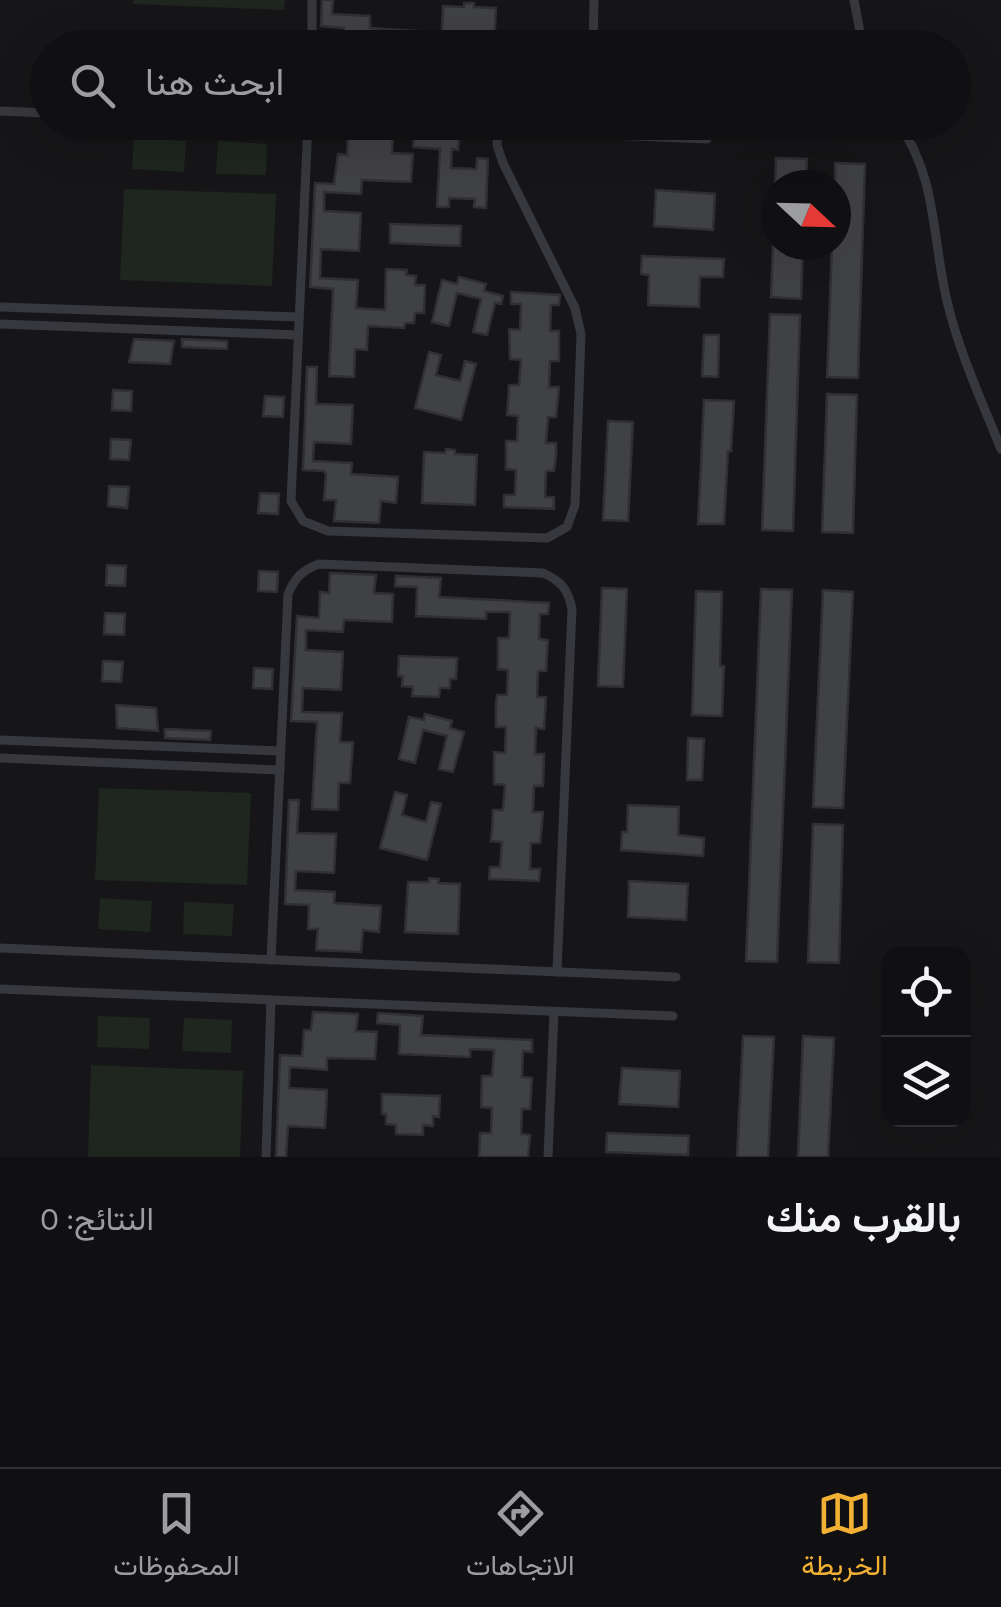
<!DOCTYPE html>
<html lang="ar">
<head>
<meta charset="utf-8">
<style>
	:root { --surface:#101012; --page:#19191b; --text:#f1f3f6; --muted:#9c9d9f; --line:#303032; --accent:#f2b134 }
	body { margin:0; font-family:Karla,Vazirmatn,sans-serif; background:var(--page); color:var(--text); direction:rtl }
	.controls { position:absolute; right:30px; bottom:30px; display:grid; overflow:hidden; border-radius:20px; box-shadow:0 10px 40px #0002 }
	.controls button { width:90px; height:90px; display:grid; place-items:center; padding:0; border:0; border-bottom:2px solid var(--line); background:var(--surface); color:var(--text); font:50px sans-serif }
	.compass { position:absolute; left:761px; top:170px; width:90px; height:90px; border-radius:50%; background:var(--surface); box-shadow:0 10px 40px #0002; rotate:112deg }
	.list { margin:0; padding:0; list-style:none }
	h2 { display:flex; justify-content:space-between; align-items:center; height:130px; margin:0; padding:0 40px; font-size:42px }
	h2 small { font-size:32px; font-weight:400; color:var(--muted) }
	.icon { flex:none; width:55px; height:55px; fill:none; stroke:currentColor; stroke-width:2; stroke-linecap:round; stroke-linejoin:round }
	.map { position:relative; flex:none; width:1001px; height:1157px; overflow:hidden; direction:ltr }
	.search { position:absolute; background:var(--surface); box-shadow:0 10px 40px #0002; left:30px; right:30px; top:30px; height:110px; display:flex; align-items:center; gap:25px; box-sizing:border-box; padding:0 35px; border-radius:55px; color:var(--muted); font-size:38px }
	.sheet { height:310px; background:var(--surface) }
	nav { display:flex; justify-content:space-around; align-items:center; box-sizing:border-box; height:140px; border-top:2px solid var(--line); background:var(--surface); font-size:28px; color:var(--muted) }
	nav a { display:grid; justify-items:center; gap:5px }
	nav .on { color:var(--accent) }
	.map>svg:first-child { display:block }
	.green { fill:#1e261f }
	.building { fill:#404145; stroke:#303034; stroke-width:2.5 }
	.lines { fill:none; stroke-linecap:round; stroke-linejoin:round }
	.minor { stroke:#37383d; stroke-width:9 }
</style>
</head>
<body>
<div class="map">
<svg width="1001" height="1157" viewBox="0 0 1001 1157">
	<rect width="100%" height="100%" fill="#161618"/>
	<g class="green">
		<path d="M133 0H285L284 10 133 4Z"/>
		<path d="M138 33 190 36 189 47H137Z"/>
		<path d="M134 138 186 141 184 172 132 169Z"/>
		<path d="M218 141 267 144 266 175 216 174Z"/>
		<path d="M124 189 276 194 272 286 120 280Z"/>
		<path d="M99 788 251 793 247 885 95 880Z"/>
		<path d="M100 898 152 901 150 932 98 929Z"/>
		<path d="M184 902 234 904 232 936 183 934Z"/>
		<path d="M98 1016 150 1018 149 1049 97 1047Z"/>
		<path d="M184 1018 232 1020 231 1053 182 1051Z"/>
		<path d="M91 1065 243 1071 240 1157H88Z"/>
	</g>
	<g class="building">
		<path d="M322 0H333L332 14 370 16V28L416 31 415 48H343L344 28 321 26Z"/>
		<path d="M464 3H474V7L496 8 494 48H441L443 6 464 7Z"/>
		<path d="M348 135 393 137 392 153 413 154 411 182 362 180 361 194 324 192V211L361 213 359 251 321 249 320 278 358 280 356 308 385 310 386 269 407 270 406 275 416 276 415 285H425L424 313H415L414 323H405L404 328 368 326 367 350 355 349 354 377 329 376 333 289 310 287 315 183 334 184 338 154 347 155Z"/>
		<path d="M414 137 459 139 458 150 452 149 451 168 476 169 477 158 488 159 486 208 474 207 475 199 449 198V207H437L440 149 413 147Z"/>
		<path d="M776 158 807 159 806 185H775Z"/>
		<path d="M835 163 865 164 858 378 827 377 832 245H836Z"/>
		<path d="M656 190 715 194 713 230 654 226Z"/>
		<path d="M390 224 461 226 460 246 390 243Z"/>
		<path d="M773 245H803L801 299 771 297Z"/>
		<path d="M642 256 724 259 723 277H700L699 307 648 305 649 275 641 274Z"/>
		<path d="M459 277 486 284 484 291 503 296 501 304 495 303 487 335 473 332 481 299 457 293 449 326 432 322 442 280 457 284Z"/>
		<path d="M511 292 560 295 559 305H551L550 331H559V361H550L549 387H559L556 417H548L546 443H556V455L554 471H546L545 497H554V509L504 507V495H515L516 470 506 469V441H517L518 416 507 415 508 404 509 385H519L521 360 510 359 509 329 520 330 521 304H511Z"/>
		<path d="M770 314 800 315 793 531 762 530Z"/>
		<path d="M704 335H719L718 377 702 376Z"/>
		<path d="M134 339 174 341 170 364 129 362Z"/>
		<path d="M182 339 227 341V349L182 347Z"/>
		<path d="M429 352 441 355 436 375 460 381 465 361 476 364 461 420 415 408Z"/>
		<path d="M307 367H317L316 404 353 405 351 444 314 442 313 461 352 463 351 474 398 477 396 503 381 501 379 523 334 521 336 500H324L326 474 324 471 303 470Z"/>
		<path d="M113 390 132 391 131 411 112 410Z"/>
		<path d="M827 394 857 395 853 533 822 532Z"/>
		<path d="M265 396 284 397 283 417 263 416Z"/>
		<path d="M704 400 734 401 731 451H728L724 524H698Z"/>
		<path d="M608 421 633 422 628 521 603 520Z"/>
		<path d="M111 439 131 440 129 460 110 459Z"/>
		<path d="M446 449 455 450V454L477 455 475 505 422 503 424 452 445 453Z"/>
		<path d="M109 486 129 487 127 508 108 506Z"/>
		<path d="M260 493 279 494 278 514 258 513Z"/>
		<path d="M107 565 126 566 125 586 106 585Z"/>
		<path d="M259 571 278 572 277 592 258 591Z"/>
		<path d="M330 573 376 575 374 593 393 594 392 622 344 620 343 632 306 630V650L343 652 341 690 303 688 302 712 342 713 340 742H353L350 783H339L338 810 312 809 317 722 291 721 297 616 319 618 320 592 329 593Z"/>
		<path d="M396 576 441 578 439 597 549 603 548 614H540L539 639 548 640 546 671H538L537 697H546L544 729 536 728 535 754H544L543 786H534L533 812H543L542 824 540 843H531L530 869H540L539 881 489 879 490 867H500L502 842 491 841 492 830 493 810H503L505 785 494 784V752L505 753 506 727H496V707L497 695H507L508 670 498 669V638H509L510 612H486V619L416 616 417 587 395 586Z"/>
		<path d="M602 588 627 589 623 687 598 686Z"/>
		<path d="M761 589 792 590 777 962 746 961Z"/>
		<path d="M823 590 853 592 843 808 813 807Z"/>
		<path d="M696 591 722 592 720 666H724L722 716 692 715Z"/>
		<path d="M105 613 125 614 124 635 104 634Z"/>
		<path d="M399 656 457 658 456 679H450V688H440L439 697 412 696 413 687 402 686 403 676H398Z"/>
		<path d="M103 661 123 662 121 682 102 681Z"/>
		<path d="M254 668 273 669 272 689 253 688Z"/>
		<path d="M116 705 156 708 158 731 117 728Z"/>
		<path d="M425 714 452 721 450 728 464 732 453 772 439 769 447 736 423 730 415 763 399 759 409 717 424 720Z"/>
		<path d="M165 729 211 731 210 740 165 738Z"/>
		<path d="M688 738 704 739 702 780H687Z"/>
		<path d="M395 792 407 795 402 815 426 822 431 802 441 804 427 860 380 848Z"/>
		<path d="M289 800H299L297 833 336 834 334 873 296 871 295 890 335 892 334 903 381 906 379 932 363 930 361 952 316 950 318 929H308L309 905 285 904Z"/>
		<path d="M628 805 679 807 678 835 704 838 703 856 621 850 622 832H627Z"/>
		<path d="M813 824 843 825 839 963 808 962Z"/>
		<path d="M429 878 439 879 438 883 460 884 458 934 405 932 408 882H429Z"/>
		<path d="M629 881 688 884 686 920 628 917Z"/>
		<path d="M313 1012 358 1014 356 1031 377 1032 375 1059 327 1058V1070L290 1067 289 1088 327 1090 325 1128 288 1126 286 1157H276L280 1055 302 1056 304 1030H311Z"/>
		<path d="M378 1013 423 1016 421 1035 532 1040V1052L523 1051 522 1077 532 1078 530 1109H522L521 1134 530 1135 528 1157H479L480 1133H491L492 1108 481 1107 482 1076H492L494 1050 470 1049V1057L399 1054 400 1025 377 1023Z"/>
		<path d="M743 1036 774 1037 768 1157H737Z"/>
		<path d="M803 1036 834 1038 828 1157H798Z"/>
		<path d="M622 1068 680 1071 678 1107 619 1104Z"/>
		<path d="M382 1094 440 1096 439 1117 433 1116V1126L423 1125V1135L396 1134V1125L386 1124V1114H382Z"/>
		<path d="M607 1133 689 1136 688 1155 606 1152Z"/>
	</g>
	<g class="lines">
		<g class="minor">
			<path d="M854 0 863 48"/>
			<path d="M312 48V0"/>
			<path d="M593 48 594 0"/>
			<path d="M0 111 48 113"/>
			<path d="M295 122 707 139"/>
			<path d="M897 122C938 175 932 243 948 305 960 354 982 402 1001 449"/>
			<path d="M308 123 291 501 303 521 328 531 547 538 567 527 575 505 581 334 575 308 503 163 497 145 498 131"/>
			<path d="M0 307 299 317"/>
			<path d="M0 324 298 335"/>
			<path d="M0 740 280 751"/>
			<path d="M0 758 280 770"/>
			<path d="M0 948 676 977"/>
			<path d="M271 960 288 594C295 578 302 570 319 564L543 573C561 581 568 589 572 609L557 972"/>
			<path d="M0 989 673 1016"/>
			<path d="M266 1157 271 1000"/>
			<path d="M548 1157 554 1012"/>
		</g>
	</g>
</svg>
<div class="controls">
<button><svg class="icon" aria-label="locate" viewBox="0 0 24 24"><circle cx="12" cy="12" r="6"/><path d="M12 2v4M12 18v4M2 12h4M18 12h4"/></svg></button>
<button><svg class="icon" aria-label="layers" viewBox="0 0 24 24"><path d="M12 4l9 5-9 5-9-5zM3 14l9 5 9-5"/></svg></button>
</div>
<svg class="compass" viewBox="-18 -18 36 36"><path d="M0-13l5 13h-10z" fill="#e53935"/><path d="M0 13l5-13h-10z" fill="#9c9d9f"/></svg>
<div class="search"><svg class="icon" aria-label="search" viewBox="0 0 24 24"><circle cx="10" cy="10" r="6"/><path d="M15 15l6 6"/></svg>ابحث هنا</div>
</div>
<section class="sheet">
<h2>بالقرب منك<small>النتائج: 0</small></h2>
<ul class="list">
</ul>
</section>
<nav>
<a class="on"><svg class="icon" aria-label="map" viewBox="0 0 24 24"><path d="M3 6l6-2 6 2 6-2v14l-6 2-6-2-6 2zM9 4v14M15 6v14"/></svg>الخريطة</a>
<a><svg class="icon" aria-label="directions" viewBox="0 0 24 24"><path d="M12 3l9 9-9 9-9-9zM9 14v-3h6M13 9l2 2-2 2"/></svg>الاتجاهات</a>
<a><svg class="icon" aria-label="saved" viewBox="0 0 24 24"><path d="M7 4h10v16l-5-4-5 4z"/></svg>المحفوظات</a>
</nav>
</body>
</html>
